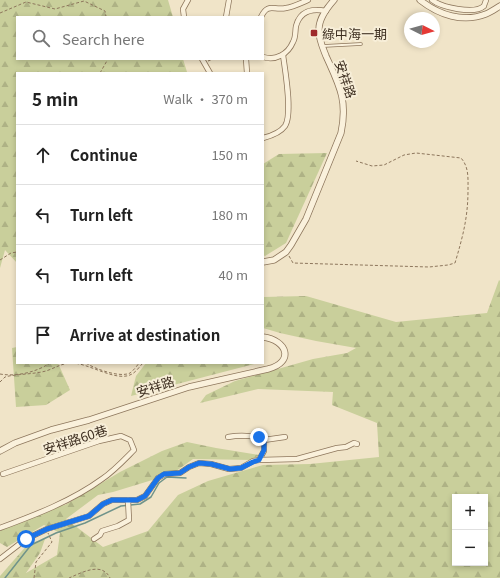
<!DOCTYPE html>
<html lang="en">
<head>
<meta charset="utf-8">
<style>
	:root { --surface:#fff; --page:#f6f6f6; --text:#222; --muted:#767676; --line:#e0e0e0 }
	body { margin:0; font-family:Georgia,"Noto Sans TC",serif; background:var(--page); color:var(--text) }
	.controls { position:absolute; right:12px; bottom:12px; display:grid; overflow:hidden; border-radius:0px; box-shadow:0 2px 6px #0003 }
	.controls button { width:36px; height:36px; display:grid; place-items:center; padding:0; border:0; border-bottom:1px solid var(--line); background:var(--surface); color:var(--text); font:20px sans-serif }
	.compass { position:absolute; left:404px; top:12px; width:36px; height:36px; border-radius:50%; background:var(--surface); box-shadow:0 2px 6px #0003; rotate:96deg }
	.stop { position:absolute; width:12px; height:12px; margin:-9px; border:3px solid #1a73e8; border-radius:50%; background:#fff }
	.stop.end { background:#1a73e8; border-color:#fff; box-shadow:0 1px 4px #0008 }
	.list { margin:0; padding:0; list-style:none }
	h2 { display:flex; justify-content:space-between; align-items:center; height:52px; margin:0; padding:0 16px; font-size:17px }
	h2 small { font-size:13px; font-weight:400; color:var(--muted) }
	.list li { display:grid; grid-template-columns:26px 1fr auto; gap:12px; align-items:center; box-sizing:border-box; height:60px; padding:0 16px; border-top:1px solid var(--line) }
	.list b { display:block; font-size:15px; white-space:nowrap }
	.list em { font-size:13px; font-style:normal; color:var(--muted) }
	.icon { flex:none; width:22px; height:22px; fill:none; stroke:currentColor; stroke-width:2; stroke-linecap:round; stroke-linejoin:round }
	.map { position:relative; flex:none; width:500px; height:578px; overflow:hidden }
	.search { position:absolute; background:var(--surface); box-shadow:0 2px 6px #0003; left:16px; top:16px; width:248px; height:44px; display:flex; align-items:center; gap:10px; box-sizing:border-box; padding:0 14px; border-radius:0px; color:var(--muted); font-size:15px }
	.panel { position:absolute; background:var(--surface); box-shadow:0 2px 6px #0003; left:16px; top:72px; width:248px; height:292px; border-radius:0px }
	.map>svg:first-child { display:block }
	.forest { fill:url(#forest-firs); fill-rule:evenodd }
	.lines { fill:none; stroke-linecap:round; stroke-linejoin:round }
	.stream { stroke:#6f938a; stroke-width:1.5 }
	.service-casing { stroke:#8d765c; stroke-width:3.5 }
	.minor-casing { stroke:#8d765c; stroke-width:6 }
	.tertiary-casing { stroke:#8d765c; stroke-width:7 }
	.path { stroke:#8d765c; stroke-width:1; stroke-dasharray:3 2; stroke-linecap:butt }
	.service { stroke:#faf1dc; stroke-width:2 }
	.minor { stroke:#faf1dc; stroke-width:4.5 }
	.tertiary { stroke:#faf1dc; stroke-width:5.5 }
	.route { stroke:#1a73e8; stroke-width:5 }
	.poi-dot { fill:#9e2a2b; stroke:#f7eed8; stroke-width:1.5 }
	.labels { text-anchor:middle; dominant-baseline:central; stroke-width:4; stroke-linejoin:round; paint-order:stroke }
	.poi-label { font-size:13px; fill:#3d2e20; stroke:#f7eed8; text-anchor:start }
	.street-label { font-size:13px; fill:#3d2e20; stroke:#f7eed8 }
</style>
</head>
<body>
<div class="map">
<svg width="500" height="578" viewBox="0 0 500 578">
	<defs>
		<pattern id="forest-firs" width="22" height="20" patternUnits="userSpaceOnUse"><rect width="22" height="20" fill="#c9cf9b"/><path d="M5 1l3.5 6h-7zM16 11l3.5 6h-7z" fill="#aeb285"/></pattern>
	</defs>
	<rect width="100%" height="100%" fill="#f0e4c8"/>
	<g class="forest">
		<path d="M0 0H168L173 17H17V59H183L187 72 17 73V263L5 250 0 268Z"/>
		<path d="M327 153 286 243 265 256 263 255V164L279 154Z"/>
		<path d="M499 280 500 281V578H0V576L28 544 45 539 40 553 26 573 57 555 60 533 44 525 7 547 0 543V530L27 515 48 508 65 505 120 472 162 451 187 442 216 448 259 455 252 460 193 459 172 474 113 492 98 495 66 519 103 547 148 531 178 495 208 481 263 465 310 464 379 457 377 423 332 405 333 392 258 389 200 403 206 395 235 381 313 359 347 353 356 348 316 341 280 333 263 328V297L306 296 396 322 487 313ZM455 497H485V563H455Z"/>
		<path d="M17 347V363H58L70 390 46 405 16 407 12 348Z"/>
		<path d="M146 363H258L131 396 136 376Z"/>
	</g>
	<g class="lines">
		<path class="stream" d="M5 578 31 545 56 533 85 523 121 506 140 504 151 497 159 483 167 477 186 478"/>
		<g class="service-casing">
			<path id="service" d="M323 46 361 44"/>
		</g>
		<g class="minor-casing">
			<g id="minor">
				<path d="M432 0C441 7 474 15 484 6 484 5 486 1 486 0"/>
				<path d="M184 17 183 9 188 0"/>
				<path d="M226 17 229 0"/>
				<path d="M261 17C268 2 274 11 286 8 293 7 301 3 308 0"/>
				<path d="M263 57C276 61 288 54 293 42 296 37 295 31 296 26 300 11 312 8 326 11"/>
				<path d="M202 59 210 73"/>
				<path d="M246 59 247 73"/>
				<path d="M263 138C271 136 280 133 285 126 293 114 285 70 283 55"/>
				<path d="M264 440 285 437"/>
				<path d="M259 460 297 459 337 448 346 447 354 443 357 444"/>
				<path d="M0 528C35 515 72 501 102 479 114 471 124 460 134 450L130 440 121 436 99 441 3 474"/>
				<path d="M94 539 100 535 102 531 118 526 129 520 128 500"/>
				<path d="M0 559 26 539 47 529 89 516 103 504 112 500H137L145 496 158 478 165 474 180 473 189 467 199 463 211 464 229 469 241 468 253 461 259 460 264 451V440C254 435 239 435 228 437"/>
			</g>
		</g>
		<g class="tertiary-casing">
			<g id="tertiary">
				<path d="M420 0C439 15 463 23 486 14 491 12 495 9 500 6"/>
				<path d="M263 262 274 260 286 252 291 245 306 219 341 133C348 100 339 85 326 56 323 48 318 38 319 29 319 18 327 8 334 0"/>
				<path d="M0 451 15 443 51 430 89 420 189 387 268 369C295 362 287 340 263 337"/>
			</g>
		</g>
		<g class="path">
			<path d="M0 13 26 2 55 9 84 1 105 11 106 17"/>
			<path d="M208 61 213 59"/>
			<path d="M100 73 108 59"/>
			<path d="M289 256 293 263 429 267 448 265 455 263C463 236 468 217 468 190 468 178 469 167 461 158L416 153 404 155 384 165 372 166 356 161"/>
			<path d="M0 260 11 253 17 252"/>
			<path d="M86 363C95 369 120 378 130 373 133 371 137 366 139 363"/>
			<path d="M0 374C16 377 37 372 50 363"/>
			<path d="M0 382 5 377 9 376C21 374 34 374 46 371 55 368 62 363 72 363 89 363 117 383 132 374 136 372 140 366 143 363"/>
			<path d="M34 578 36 562 52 542 48 533"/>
			<path d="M69 578C81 573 102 561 110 578"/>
		</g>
		<use href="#service" class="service"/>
		<use href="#minor" class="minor"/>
		<use href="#tertiary" class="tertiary"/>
	</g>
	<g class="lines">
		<path class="route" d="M26 539 47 529 89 516 103 504 112 500H137L145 496 158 478 164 474 180 473 189 467 199 463 211 464 230 469 241 468 253 462 259 460 264 450V440L259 437"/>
	</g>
	<rect class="poi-dot" x="310" y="29" width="8" height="8" rx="2"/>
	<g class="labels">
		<g class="poi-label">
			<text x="322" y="33">綠中海一期</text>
		</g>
		<g class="street-label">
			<text transform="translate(346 79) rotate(71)">安祥路</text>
			<text transform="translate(155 386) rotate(-18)">安祥路</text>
			<text transform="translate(75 439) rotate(-18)">安祥路60巷</text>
		</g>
	</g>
</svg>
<div class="controls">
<button>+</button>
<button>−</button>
</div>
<svg class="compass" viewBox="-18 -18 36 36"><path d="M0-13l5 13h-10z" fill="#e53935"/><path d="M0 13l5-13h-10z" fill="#767676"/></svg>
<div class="stop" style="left:26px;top:539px"></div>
<div class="stop end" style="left:259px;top:437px"></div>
<div class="search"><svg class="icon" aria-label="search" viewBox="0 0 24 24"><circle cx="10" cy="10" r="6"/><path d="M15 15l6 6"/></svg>Search here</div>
<section class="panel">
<h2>5 min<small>Walk · 370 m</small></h2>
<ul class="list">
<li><svg class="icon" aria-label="ahead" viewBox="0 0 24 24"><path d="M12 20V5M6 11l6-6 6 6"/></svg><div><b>Continue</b></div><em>150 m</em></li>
<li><svg class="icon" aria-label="left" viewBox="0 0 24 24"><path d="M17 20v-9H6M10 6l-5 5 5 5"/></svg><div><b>Turn left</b></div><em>180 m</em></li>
<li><svg class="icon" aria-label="left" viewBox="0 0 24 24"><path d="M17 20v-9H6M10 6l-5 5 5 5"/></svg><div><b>Turn left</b></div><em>40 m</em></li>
<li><svg class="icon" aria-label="arrive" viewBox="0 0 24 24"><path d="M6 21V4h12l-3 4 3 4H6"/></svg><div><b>Arrive at destination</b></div></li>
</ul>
</section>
</div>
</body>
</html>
